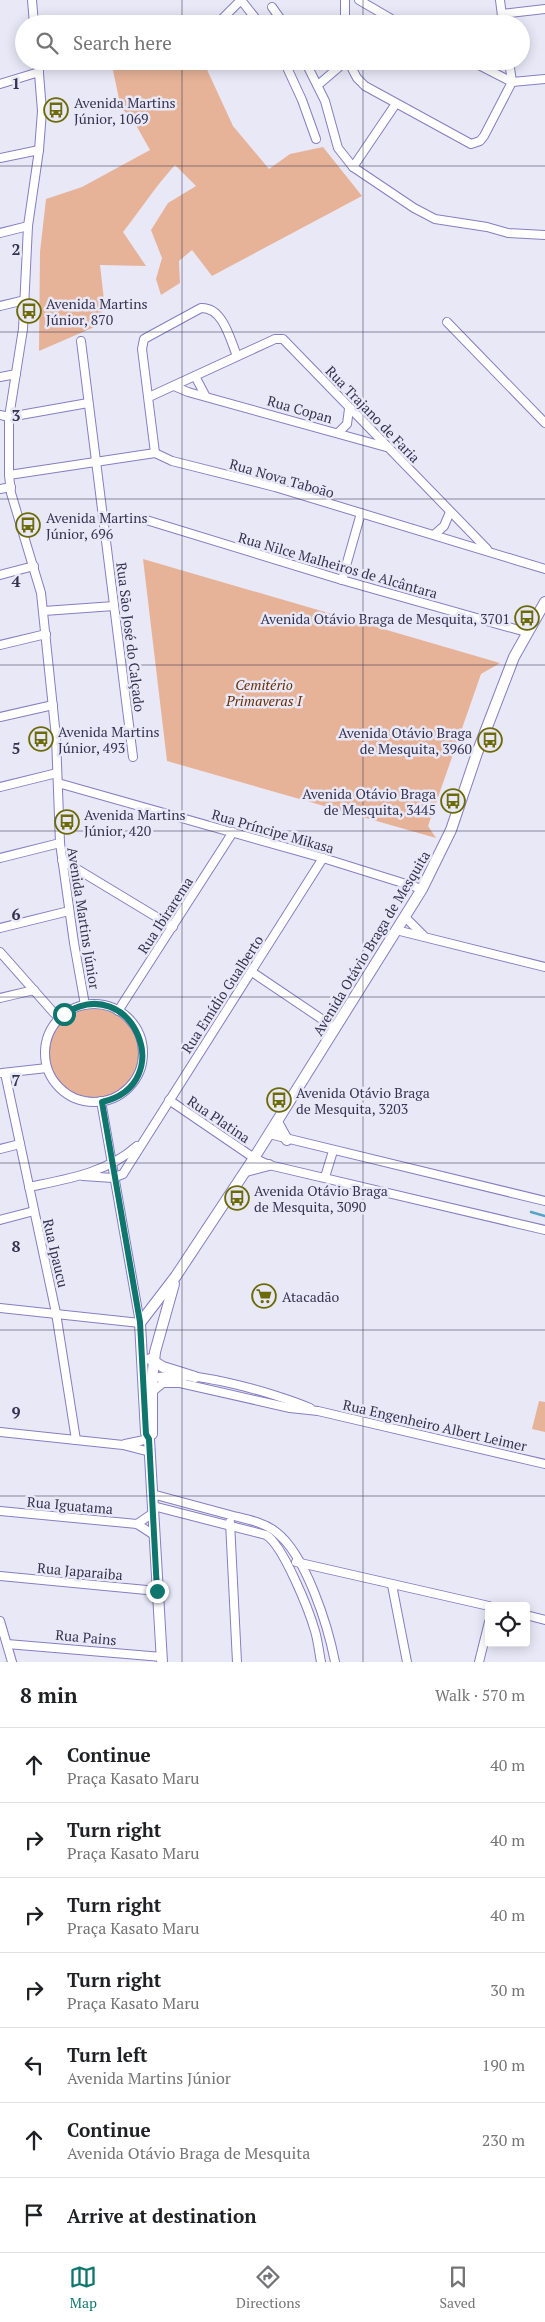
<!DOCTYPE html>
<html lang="en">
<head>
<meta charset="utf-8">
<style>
	:root { --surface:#fff; --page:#f6f6f6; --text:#202124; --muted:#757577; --line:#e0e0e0; --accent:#0f766e }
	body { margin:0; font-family:"PT Serif",serif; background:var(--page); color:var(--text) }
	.controls { position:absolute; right:15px; bottom:15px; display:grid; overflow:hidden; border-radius:5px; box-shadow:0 2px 12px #0003 }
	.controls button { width:45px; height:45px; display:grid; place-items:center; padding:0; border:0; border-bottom:1px solid var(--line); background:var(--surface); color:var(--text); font:25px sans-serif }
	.stop { position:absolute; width:15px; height:15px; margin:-11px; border:4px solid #0f766e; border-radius:50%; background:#fff }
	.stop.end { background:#0f766e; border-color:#fff; box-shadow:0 1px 5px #0008 }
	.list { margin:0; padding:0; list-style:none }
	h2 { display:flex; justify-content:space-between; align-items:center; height:65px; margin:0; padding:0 20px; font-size:21px }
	h2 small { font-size:16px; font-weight:400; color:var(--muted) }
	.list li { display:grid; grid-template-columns:32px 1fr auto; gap:15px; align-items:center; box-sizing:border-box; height:75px; padding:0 20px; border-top:1px solid var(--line) }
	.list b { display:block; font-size:19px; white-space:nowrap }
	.list p { margin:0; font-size:16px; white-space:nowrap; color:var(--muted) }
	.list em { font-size:16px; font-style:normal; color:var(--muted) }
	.icon { flex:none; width:28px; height:28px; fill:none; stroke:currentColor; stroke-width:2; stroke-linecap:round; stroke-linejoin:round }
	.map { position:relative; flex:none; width:545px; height:1662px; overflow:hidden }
	.search { position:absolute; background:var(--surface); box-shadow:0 2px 12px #0003; left:15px; right:15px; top:15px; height:55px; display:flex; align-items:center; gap:12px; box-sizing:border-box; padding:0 18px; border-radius:28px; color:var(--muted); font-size:19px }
	.sheet { height:590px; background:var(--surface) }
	nav { display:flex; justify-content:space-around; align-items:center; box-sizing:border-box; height:70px; border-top:1px solid var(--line); background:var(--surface); font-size:14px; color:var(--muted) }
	nav a { display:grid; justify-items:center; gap:2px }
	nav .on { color:var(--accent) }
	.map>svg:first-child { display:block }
	.green { fill:#e7b398 }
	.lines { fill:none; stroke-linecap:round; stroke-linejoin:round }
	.stream { stroke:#56a3c4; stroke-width:2.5 }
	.minor-casing { stroke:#867ec1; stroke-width:10 }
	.major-casing { stroke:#867ec1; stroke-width:12 }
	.minor { stroke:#fff; stroke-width:8 }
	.major { stroke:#fff; stroke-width:10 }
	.route { stroke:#0f766e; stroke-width:6 }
	.grid { fill:none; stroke:#363350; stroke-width:1; stroke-opacity:0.55 }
	.labels { text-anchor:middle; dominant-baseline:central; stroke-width:5; stroke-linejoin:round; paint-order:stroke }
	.poi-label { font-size:14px; fill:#363350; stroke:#e9e8f7; text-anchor:start }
	.street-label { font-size:14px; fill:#363350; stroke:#e9e8f7 }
	.park-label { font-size:14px; font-style:italic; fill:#682e06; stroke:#e9e8f7 }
	.grid-label { font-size:16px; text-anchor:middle; font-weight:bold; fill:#363350; stroke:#e9e8f7; stroke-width:5; stroke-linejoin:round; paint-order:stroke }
</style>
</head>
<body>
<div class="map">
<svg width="545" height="1662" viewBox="0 0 545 1662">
	<rect width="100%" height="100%" fill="#e9e8f7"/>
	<g class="green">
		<path d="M185 16 188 24H160L168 17Z"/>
		<path d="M111 61H203L233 126 269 169 290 154 323 147 362 196 212 276 192 250 179 261 180 283 161 295 156 279 162 258 151 230 168 203 196 186 175 165C156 186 141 209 123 232L146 266 100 265 104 300 99 325 39 351 40 252 46 199 82 187 150 150 132 118 121 108Z"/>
		<path d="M143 559 500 663 481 674 428 826 436 838 167 761Z"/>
		<circle cx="93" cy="1053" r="49"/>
		<path d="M539 1401 545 1402V1432L532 1429Z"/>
	</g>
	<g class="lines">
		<path class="stream" d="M531 1212 545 1216"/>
		<g class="minor-casing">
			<g id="minor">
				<path d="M32 0 34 24"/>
				<path d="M241 0 260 24"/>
				<path d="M359 0 400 24"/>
				<path d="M500 0 503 24"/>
				<path d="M272 7 284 24"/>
				<path d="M502 14 545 9"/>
				<path d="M217 24 241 0"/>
				<path d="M345 24V0"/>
				<path d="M38 61 42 111 39 150 28 226 23 329 9 417V475L11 493 41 593 56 737 60 843 74 943 85 1005"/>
				<path d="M284 61 302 100 316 139"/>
				<path d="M305 61 325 101 338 148 353 167 414 208 435 219 487 227 508 233 545 235"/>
				<path d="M348 61 357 78 365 86 471 144 480 141 484 136 512 82 509 61"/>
				<path d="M471 61 512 82 545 79"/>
				<path d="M0 84 39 72"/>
				<path d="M318 85 346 61"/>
				<path d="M0 158 39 150"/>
				<path d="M353 167 395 105"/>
				<path d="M0 233 28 226"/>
				<path d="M0 306 25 300"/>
				<path d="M447 322 545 423"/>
				<path d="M81 341 133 757"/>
				<path d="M195 376 205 395"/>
				<path d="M0 377 16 374"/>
				<path d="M174 386 188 392 386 447"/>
				<path d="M149 397 275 339H283L487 549"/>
				<path d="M0 415 9 417 88 403"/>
				<path d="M338 433 347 424 349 409"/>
				<path d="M155 453 142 349 144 339 201 308C223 307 230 339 237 356"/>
				<path d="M9 475 155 453 172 461 275 487 545 569"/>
				<path d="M0 489 11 487"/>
				<path d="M143 519 342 580 526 632"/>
				<path d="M435 534 444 526 450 512"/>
				<path d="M0 575 34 566"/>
				<path d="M342 580 361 513"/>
				<path d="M44 611 114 606"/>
				<path d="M0 645 46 634"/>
				<path d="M0 717 53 705"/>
				<path d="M58 783 323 858 422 889"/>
				<path d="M0 787 57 773"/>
				<path d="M0 858 60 843"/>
				<path d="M62 860 173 927"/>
				<path d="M405 917 423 935"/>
				<path d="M0 928 69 911"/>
				<path d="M396 930 545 967"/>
				<path d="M0 952 54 1013 61 1017"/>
				<path d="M252 972 335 1028"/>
				<path d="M0 998 34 990"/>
				<circle cx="94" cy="1053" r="49"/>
				<path d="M118 1011 233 832"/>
				<path d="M2 1073 47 1068"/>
				<path d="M5 1073 56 1313 76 1440"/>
				<path d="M169 1100 254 1158 269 1165 545 1230"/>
				<path d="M269 1134 545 1201"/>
				<path d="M0 1149 20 1144"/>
				<path d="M83 1176 113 1178 123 1174 323 858"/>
				<path d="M325 1177 333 1151"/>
				<path d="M29 1187C67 1179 107 1173 137 1146"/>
				<path d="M0 1220 34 1211"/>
				<path d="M0 1308 140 1323 101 1101"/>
				<path d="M149 1381C177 1363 280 1395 310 1408"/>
				<path d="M152 1392 163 1383H180L290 1408 318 1411 545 1464"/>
				<path d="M0 1432 123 1445 150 1452"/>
				<path d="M125 1444 149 1439"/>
				<path d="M152 1494C178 1501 204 1508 230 1515 245 1519 264 1522 276 1532 306 1555 328 1626 335 1662"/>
				<path d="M153 1506 266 1535C283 1545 309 1610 315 1631 318 1641 319 1652 321 1662"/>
				<path d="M0 1511 137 1524 154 1535"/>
				<path d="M230 1522 237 1662"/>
				<path d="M137 1524 153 1513"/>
				<path d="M296 1562 489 1606"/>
				<path d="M0 1576 157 1591"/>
				<path d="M392 1585 407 1662"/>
				<path d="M526 1615 545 1620"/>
				<path d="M0 1621 12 1662"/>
				<path d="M7 1644 162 1657"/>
				<path d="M479 1662 489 1622"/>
			</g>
		</g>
		<g class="major-casing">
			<g id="major">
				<path d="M277 1122 287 1140"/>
				<path d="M246 1171 269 1165"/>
				<path d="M150 1359 163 1367 195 1377"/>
				<path d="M152 1434V1380L155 1352 174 1284"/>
				<path d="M162 1662 149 1439 146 1433 140 1323 176 1276 254 1158 422 889 451 830 477 753 514 657 545 602"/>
			</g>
		</g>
		<use href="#minor" class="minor"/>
		<use href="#major" class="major"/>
	</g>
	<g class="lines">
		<path class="route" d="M64 1014C132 970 180 1084 102 1102L140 1322 146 1434 149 1439 157 1591"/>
	</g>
	<path class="grid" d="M182 0V24M363 0V24M182 61V1662M363 61V1662M0 166H545M0 332H545M0 499H545M0 665H545M0 831H545M0 997H545M0 1163H545M0 1330H545M0 1496H545"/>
	<defs>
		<g id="bus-ring" transform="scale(1.25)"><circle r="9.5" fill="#e9e8f7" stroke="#6c6b08" stroke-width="1.5"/><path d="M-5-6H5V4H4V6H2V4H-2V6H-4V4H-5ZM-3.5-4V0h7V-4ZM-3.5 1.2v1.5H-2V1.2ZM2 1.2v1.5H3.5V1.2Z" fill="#6c6b08"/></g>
		<g id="supermarket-ring" transform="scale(1.25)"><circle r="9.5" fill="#e9e8f7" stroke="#6c6b08" stroke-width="1.5"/><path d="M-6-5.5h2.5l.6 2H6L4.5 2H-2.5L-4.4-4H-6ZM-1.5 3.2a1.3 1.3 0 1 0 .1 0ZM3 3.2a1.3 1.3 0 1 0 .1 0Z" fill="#6c6b08"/></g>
	</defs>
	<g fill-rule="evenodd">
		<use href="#bus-ring" x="56" y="110"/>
		<use href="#bus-ring" x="29" y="311"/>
		<use href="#bus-ring" x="28" y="525"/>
		<use href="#bus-ring" x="527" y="618"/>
		<use href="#bus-ring" x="41" y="739"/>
		<use href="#bus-ring" x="490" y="740"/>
		<use href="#bus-ring" x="453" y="801"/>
		<use href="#bus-ring" x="67" y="822"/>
		<use href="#bus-ring" x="279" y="1100"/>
		<use href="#bus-ring" x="237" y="1198"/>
		<use href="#supermarket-ring" x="264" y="1296"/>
	</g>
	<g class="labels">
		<g class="poi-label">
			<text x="74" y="102">Avenida Martins<tspan x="74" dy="16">Júnior, 1069</tspan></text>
			<text x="46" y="303">Avenida Martins<tspan x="46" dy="16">Júnior, 870</tspan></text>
			<text x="46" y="517">Avenida Martins<tspan x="46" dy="16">Júnior, 696</tspan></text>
			<text x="510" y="618" text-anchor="end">Avenida Otávio Braga de Mesquita, 3701</text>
			<text x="58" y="731">Avenida Martins<tspan x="58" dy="16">Júnior, 493</tspan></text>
			<text x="472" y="732" text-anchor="end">Avenida Otávio Braga<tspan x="472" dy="16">de Mesquita, 3960</tspan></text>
			<text x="436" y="793" text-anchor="end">Avenida Otávio Braga<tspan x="436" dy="16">de Mesquita, 3445</tspan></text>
			<text x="84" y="814">Avenida Martins<tspan x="84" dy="16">Júnior, 420</tspan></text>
			<text x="296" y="1092">Avenida Otávio Braga<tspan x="296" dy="16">de Mesquita, 3203</tspan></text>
			<text x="254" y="1190">Avenida Otávio Braga<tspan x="254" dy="16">de Mesquita, 3090</tspan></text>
			<text x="282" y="1296">Atacadão</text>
		</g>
		<g class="street-label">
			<text transform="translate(300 409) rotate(16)">Rua Copan</text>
			<text transform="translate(373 414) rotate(46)">Rua Trajano de Faria</text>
			<text transform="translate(282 478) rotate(16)">Rua Nova Taboão</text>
			<text transform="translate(338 565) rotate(16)">Rua Nilce Malheiros de Alcântara</text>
			<text transform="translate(131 637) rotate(83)">Rua São José do Calçado</text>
			<text transform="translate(273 831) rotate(16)">Rua Príncipe Mikasa</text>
			<text transform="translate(165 915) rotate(-57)">Rua Ibirarema</text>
			<text transform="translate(84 918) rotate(81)">Avenida Martins Júnior</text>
			<text transform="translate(371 943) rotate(-59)">Avenida Otávio Braga de Mesquita</text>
			<text transform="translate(222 994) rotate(-57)">Rua Emídio Gualberto</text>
			<text transform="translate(219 1119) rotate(34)">Rua Platina</text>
			<text transform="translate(56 1253) rotate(77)">Rua Ipaucu</text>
			<text transform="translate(435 1425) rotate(13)">Rua Engenheiro Albert Leimer</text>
			<text transform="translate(70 1505) rotate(5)">Rua Iguatama</text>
			<text transform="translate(80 1571) rotate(5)">Rua Japaraiba</text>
			<text transform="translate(86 1637) rotate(5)">Rua Pains</text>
		</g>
		<g class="park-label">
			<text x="264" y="684">Cemitério<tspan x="264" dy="16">Primaveras I</tspan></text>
		</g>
	</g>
	<g class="grid-label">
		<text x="16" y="89">1</text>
		<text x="16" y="255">2</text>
		<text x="16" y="421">3</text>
		<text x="16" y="587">4</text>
		<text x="16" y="754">5</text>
		<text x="16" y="920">6</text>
		<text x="16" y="1086">7</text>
		<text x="16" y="1252">8</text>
		<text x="16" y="1418">9</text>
	</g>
</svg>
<div class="controls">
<button><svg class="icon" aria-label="locate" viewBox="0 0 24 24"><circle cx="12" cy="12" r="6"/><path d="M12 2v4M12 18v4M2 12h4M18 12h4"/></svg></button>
</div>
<div class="stop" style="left:64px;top:1014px"></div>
<div class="stop end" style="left:157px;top:1591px"></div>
<div class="search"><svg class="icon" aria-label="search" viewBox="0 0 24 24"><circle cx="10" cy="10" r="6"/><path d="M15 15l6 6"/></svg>Search here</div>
</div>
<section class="sheet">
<h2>8 min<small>Walk · 570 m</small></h2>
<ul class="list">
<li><svg class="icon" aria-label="ahead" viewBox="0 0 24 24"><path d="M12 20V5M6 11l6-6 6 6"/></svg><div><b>Continue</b><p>Praça Kasato Maru</p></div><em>40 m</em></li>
<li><svg class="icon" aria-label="right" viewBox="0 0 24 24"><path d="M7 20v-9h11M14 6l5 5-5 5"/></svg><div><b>Turn right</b><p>Praça Kasato Maru</p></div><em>40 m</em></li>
<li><svg class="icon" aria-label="right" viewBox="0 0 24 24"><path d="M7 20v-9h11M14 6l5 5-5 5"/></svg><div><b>Turn right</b><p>Praça Kasato Maru</p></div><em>40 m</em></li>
<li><svg class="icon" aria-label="right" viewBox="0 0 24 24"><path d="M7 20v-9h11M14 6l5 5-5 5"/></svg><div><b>Turn right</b><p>Praça Kasato Maru</p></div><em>30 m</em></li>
<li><svg class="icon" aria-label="left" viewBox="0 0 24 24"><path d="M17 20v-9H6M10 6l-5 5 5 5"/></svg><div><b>Turn left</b><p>Avenida Martins Júnior</p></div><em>190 m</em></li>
<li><svg class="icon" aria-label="ahead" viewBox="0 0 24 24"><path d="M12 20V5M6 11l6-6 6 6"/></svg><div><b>Continue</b><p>Avenida Otávio Braga de Mesquita</p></div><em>230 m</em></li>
<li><svg class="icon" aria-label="arrive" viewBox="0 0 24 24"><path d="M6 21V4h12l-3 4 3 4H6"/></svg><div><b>Arrive at destination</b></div></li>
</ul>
</section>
<nav>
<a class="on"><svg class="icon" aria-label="map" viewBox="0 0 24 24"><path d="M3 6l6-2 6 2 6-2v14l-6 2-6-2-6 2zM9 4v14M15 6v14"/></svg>Map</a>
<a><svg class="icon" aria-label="directions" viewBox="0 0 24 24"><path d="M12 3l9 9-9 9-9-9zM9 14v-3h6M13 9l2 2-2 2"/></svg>Directions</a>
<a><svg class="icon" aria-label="saved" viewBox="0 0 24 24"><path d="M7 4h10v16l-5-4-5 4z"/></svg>Saved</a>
</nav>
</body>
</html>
